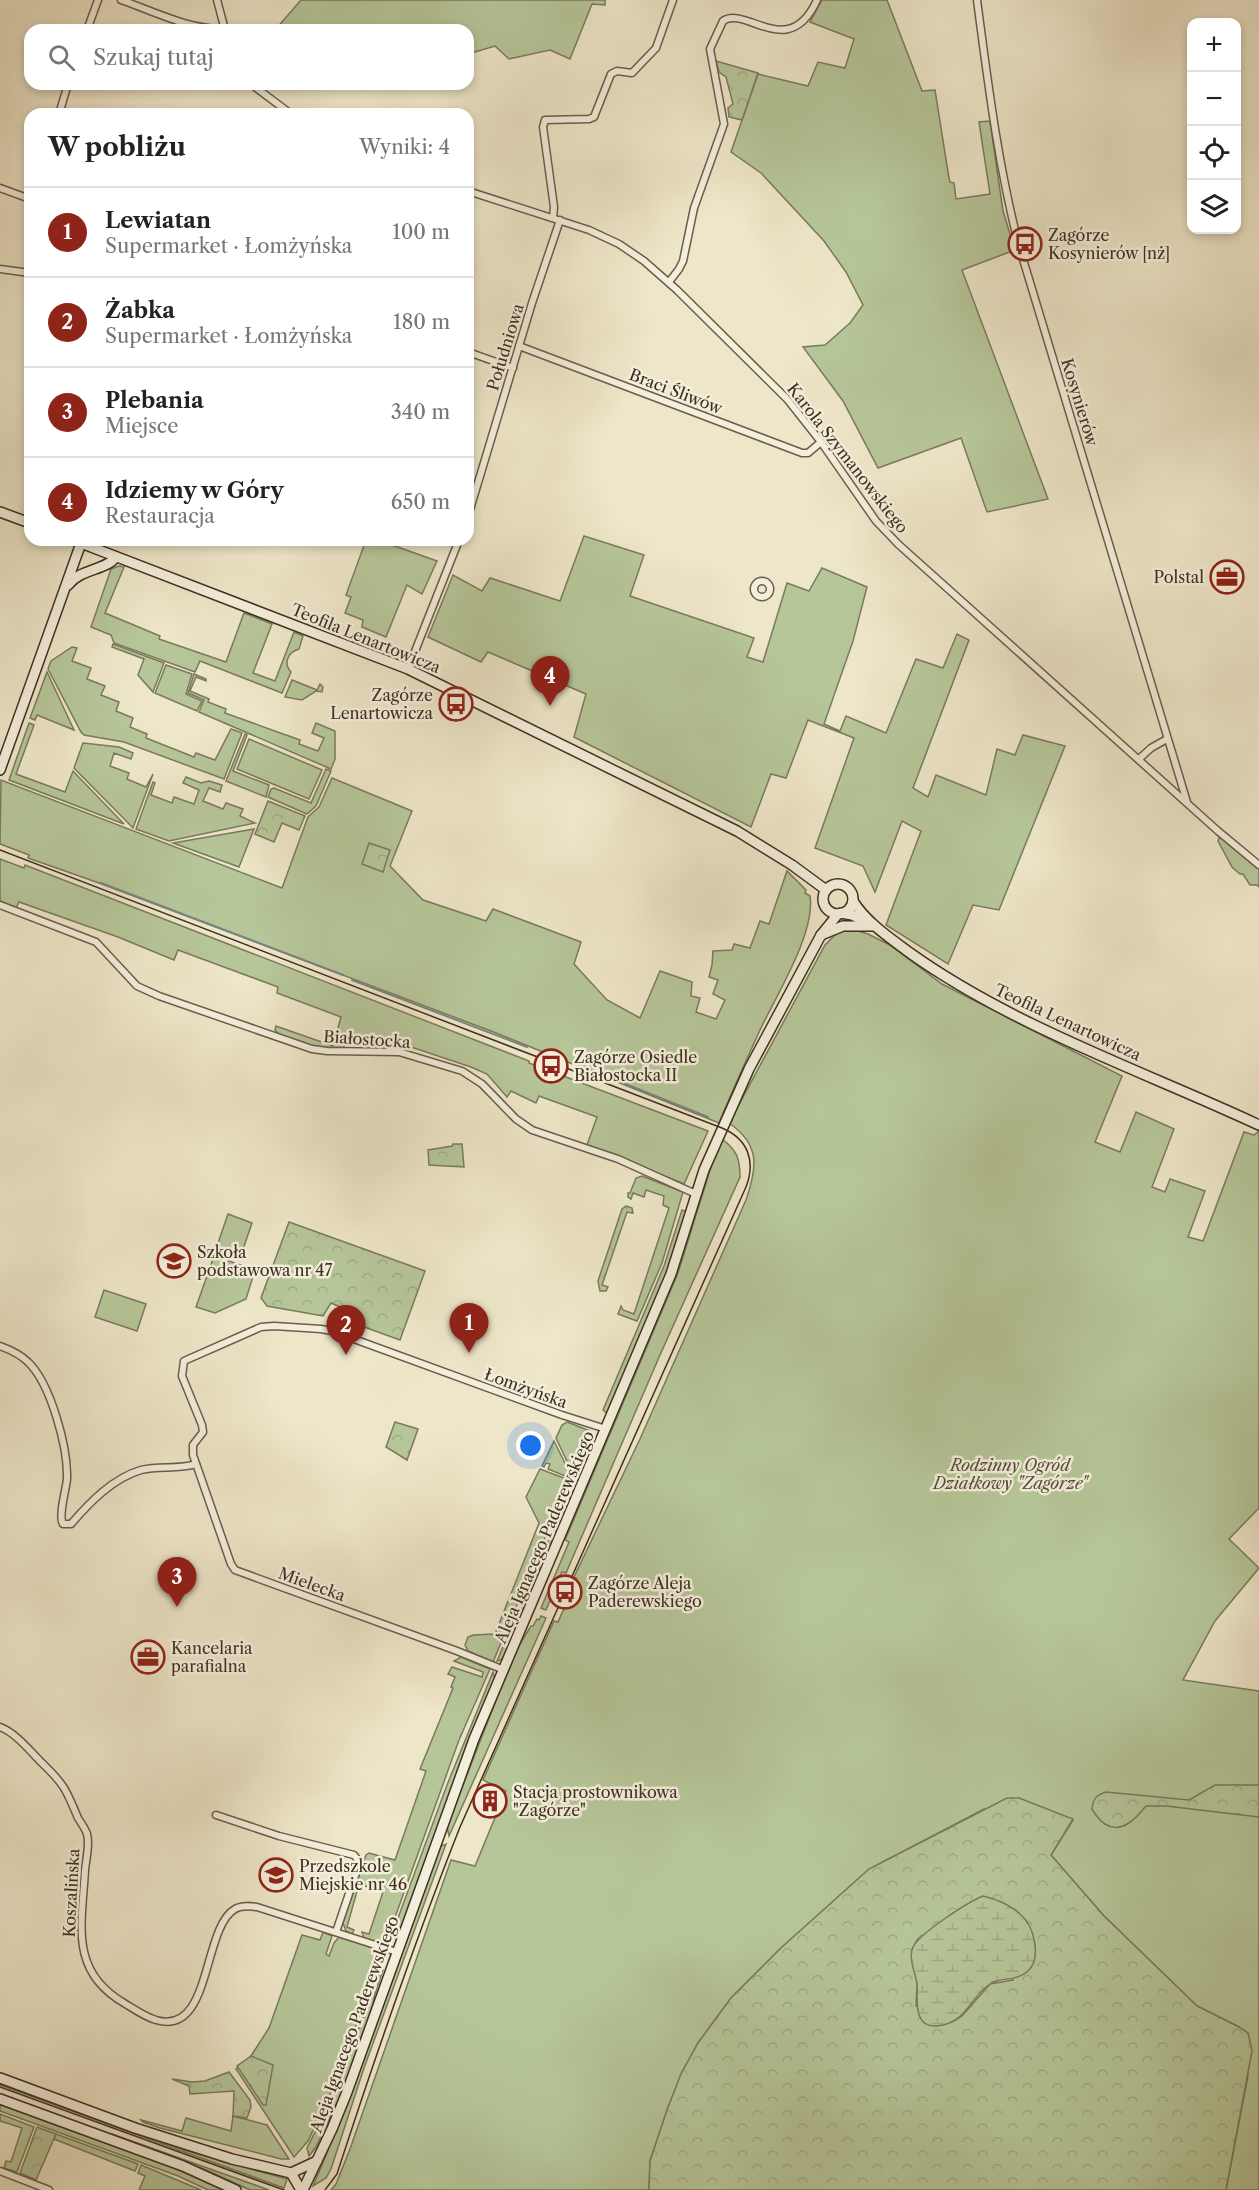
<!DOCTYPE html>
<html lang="pl">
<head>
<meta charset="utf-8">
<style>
	:root { --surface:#fff; --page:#f6f6f6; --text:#222; --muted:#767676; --line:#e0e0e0; --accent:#8f2418 }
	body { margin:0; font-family:"Libre Caslon Text",serif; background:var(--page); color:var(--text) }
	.controls { position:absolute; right:18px; top:18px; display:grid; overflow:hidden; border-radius:12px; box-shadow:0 3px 9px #0003 }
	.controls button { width:54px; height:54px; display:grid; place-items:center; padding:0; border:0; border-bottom:2px solid var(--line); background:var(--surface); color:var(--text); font:30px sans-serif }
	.you { position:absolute; left:531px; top:1446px; width:21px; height:21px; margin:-15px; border:4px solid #fff; border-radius:50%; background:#1a73e8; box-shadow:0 0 0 9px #1a73e833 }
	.badge { display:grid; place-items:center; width:39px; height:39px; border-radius:50%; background:var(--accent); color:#fff; font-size:20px; font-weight:700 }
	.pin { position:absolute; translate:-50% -50px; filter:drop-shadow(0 2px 3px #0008) }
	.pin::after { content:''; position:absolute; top:32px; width:21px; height:18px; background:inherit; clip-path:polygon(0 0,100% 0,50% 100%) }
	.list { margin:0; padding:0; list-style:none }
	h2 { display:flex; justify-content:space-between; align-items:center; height:78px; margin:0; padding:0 24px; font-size:26px }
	h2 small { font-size:20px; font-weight:400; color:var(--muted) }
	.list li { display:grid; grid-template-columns:39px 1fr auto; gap:18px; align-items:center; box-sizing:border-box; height:90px; padding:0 24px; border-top:2px solid var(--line) }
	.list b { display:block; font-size:22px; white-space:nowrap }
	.list p { margin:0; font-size:20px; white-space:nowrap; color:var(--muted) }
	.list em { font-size:20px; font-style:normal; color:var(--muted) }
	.icon { flex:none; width:33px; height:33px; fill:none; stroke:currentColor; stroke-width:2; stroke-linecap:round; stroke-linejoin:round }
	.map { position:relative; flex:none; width:1259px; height:2190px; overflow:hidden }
	.search { position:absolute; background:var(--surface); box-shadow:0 3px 9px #0003; left:24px; top:24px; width:450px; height:66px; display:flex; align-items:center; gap:15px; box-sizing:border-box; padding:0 21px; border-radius:18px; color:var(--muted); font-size:22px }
	.panel { position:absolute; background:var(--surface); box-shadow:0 3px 9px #0003; left:24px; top:108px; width:450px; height:438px; border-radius:18px }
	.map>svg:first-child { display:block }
	.green { fill:#b6c699; stroke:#7a7a5d; stroke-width:1.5 }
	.forest { fill:url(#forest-crowns); stroke:#7a7a5d; stroke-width:1.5; fill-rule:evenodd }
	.wetland { fill:url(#wetland-marsh); stroke:#7a7a5d; stroke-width:1.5 }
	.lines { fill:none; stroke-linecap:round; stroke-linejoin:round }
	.stream { stroke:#788480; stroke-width:2 }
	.street-casing { stroke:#6a5d4b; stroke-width:9 }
	.secondary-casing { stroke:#3e2f21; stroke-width:12 }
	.street { stroke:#f4efdc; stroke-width:6 }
	.secondary { stroke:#f4efdc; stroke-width:9 }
	.tram { stroke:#3e2f21; stroke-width:1.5 }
	.labels { text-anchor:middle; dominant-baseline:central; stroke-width:5; stroke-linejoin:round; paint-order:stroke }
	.poi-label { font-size:16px; fill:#3e2f21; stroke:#f4efdc; text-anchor:start }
	.street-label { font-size:16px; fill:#3e2f21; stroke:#f4efdc }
	.park-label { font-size:16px; font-style:italic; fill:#564d39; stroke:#f4efdc }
</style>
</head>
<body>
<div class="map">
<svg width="1259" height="2190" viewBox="0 0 1259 2190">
	<defs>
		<pattern id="forest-crowns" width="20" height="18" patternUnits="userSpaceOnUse" patternTransform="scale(1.5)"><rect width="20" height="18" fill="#b6c699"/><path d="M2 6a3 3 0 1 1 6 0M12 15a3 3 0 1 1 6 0" fill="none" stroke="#9eaa84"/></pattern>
		<pattern id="wetland-marsh" width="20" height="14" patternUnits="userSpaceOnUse" patternTransform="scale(1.5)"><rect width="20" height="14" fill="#b6c699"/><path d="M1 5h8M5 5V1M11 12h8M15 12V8" fill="none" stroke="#9eaa84"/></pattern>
	</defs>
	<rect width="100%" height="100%" fill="#eee6c9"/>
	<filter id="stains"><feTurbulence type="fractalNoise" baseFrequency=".00333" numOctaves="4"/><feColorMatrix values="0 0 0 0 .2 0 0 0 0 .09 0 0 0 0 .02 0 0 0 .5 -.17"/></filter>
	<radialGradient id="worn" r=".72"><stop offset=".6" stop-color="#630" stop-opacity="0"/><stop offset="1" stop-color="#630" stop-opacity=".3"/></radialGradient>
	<g class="green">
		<path d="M301 0H605V5L592 4 570 59 550 50 509 59 495 46 468 54V30H275Z"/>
		<path d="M822 0H887L922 91 935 90 949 178 950 182 954 183 956 199 990 194 979 122 990 121 1003 211 1015 250 962 270 1048 499 987 512 961 438 878 468 843 401 803 347 825 345 850 323 863 305 846 272 824 241 761 173 731 152 758 74 808 86 818 62 845 68 854 39 810 22Z"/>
		<path d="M584 536 644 555 630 596 754 638 747 657 763 662 787 583 809 591 822 568 867 587 853 641 824 724 840 731 846 716 886 733 916 659 943 668 957 634 969 640 913 788 928 797 936 775 986 795 997 749 1015 755 1023 735 1065 746 999 910 973 905 948 964 886 925 921 831 902 821 875 892 863 866 815 848 854 738 808 720 786 778 771 774 751 827 574 737 586 694 488 652 481 662 428 637 453 575 482 591 490 578 560 601Z"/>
		<path d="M366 540H378L437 561 422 594 407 585 386 637 362 627 363 620 345 613 351 597 346 595Z"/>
		<path d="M119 566 124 567 105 613 160 636 159 639 226 662 244 613 272 624 253 673 275 681 294 632 303 636 299 649C288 652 283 663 291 672L282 693 200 661 195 672 114 643 111 635 91 627 111 569Z"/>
		<path d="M113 644 164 663 153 692 138 675 144 659 112 647Z"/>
		<path d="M72 647 77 648 72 661 91 668 87 679 105 686 101 695 119 702 116 711 133 718 130 727 147 734 146 738 194 757 196 753 215 760 231 729 242 733 224 779 124 742 84 735 81 732 48 669 51 661Z"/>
		<path d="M166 665 192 674 186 694 202 701 197 711 155 693Z"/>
		<path d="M47 672 74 730 37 715 35 720 30 718Z"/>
		<path d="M194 674 206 679V681L196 677 190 691 209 699 208 702 226 709 225 713 300 740 299 744 318 751 324 738 312 733 316 723 335 731V759L331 769 199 712 204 700 188 693Z"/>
		<path d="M292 680 317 690 320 684 323 687 322 692 316 691 302 700 285 697Z"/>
		<path d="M29 723 34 725 16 774 65 792 73 771 124 824 9 780Z"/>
		<path d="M245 734 247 735 233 771 269 785 266 797 226 781Z"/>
		<path d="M249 739 322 770 309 799 237 769Z"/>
		<path d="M83 743 119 747 133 753 131 759 114 753 110 766 129 773 127 779 146 787 153 774 133 828 74 768Z"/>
		<path d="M326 769 331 771 316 806 307 814 268 797 271 789 274 788 311 803Z"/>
		<path d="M186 777 201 783 209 781 222 785 220 792 209 788 203 801 223 809 226 803 243 809 240 816 255 823 169 841 136 829 153 782 155 783 151 795 172 803 174 797 194 804 199 790 183 783Z"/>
		<path d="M332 778 412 811 390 866 423 900 486 921 493 909 581 942 574 964 607 1000 640 1018 660 971 692 982 691 996 700 998 696 1012 716 1019 725 1000 713 994 718 980 709 977 712 965 713 951 732 950 734 944 750 948 760 921 769 924 787 871 806 890 805 893 810 896C816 932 776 996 760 1030 746 1061 732 1091 719 1123L491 1031 99 883 28 858 29 855 0 844 1 780 282 888 308 817 319 807Z"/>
		<path d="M254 829 239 867 173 843Z"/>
		<path d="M1219 838H1222L1259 869V887L1257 885H1250L1243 874H1240L1232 867 1218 841Z"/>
		<path d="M0 859 24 868 25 865 529 1061V1063L708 1131 684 1184 587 1145 597 1117 539 1096 536 1103 511 1091 507 1097 487 1074 471 1067 384 1038 344 1036V1048C318 1050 302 1043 279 1034L275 1030 276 1026 333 1046 341 1017 277 993 278 987 178 950 174 960 118 937 19 902 16 908 0 902Z"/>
		<path d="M851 929 868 934 890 945 942 984 1122 1076 1095 1142 1120 1152 1136 1112 1174 1129 1152 1187 1165 1192 1170 1179 1205 1191 1188 1237 1203 1241 1244 1132 1254 1135 1259 1131V1508L1229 1539 1259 1568 1215 1621 1183 1680 1259 1691V2190H1226L1248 2076 1239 2027 1197 2006 1104 1916 1051 1855 1073 1820 984 1809 869 1869 781 1948 731 1998 698 2043 681 2074 667 2110 650 2161 649 2190H331L336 2184 350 2149 451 1860 475 1866 506 1791 483 1780 554 1621 558 1622 577 1579 574 1577 640 1439 746 1200C757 1168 761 1145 729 1123L825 945 838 932Z"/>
		<path d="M722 1139C737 1150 740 1159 740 1177L660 1355 566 1573 562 1572 546 1610 541 1608 569 1542 565 1540 678 1273 711 1167Z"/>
		<path d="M642 1176 683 1192 662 1263 637 1321 618 1314 621 1306 623 1310 634 1314 669 1208 663 1205 664 1196 646 1190 644 1197 633 1193 631 1199 628 1197V1193H630L636 1178Z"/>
		<path d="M682 1210 688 1212 672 1262 608 1414 603 1410 664 1266Z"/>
		<path d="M228 1214 252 1223 241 1255 217 1246Z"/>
		<path d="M214 1256 255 1270 246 1299 215 1313 196 1307Z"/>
		<path d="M104 1290 146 1304 137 1331 95 1317Z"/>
		<path d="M567 1422 590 1431 572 1472 556 1438 562 1425Z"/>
		<path d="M554 1441 571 1475 570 1478 548 1469 550 1464 546 1463 544 1467 542 1466Z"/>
		<path d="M540 1469 569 1480 493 1662 468 1651 465 1645 468 1637 473 1635 495 1634 539 1523 526 1497Z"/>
		<path d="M549 1539 553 1540 506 1654 501 1660 497 1661Z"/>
		<path d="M541 1616 546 1618 449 1836 447 1826 515 1652 531 1626H533L537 1619 539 1620Z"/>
		<path d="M461 1657 490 1669 459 1740 385 1945 364 1938 362 1932 369 1934 383 1892 359 1884 347 1927 354 1930 352 1934 346 1931 343 1923 366 1855 369 1853 395 1860 426 1771 420 1769 453 1688 451 1687 455 1677 448 1674 452 1667 482 1677 483 1672 454 1661Z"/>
		<path d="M493 1672 495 1680 397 1939 391 1937 447 1785Z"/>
		<path d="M446 1844 364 2068 331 2169 326 2178 313 2186 348 2103 439 1847Z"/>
		<path d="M323 1932 332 1936 326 1954 329 1956 334 1943 339 1937 383 1951 333 2088 308 2141 294 2157 236 2069 251 2056 269 2028 302 1935 320 1940Z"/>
		<path d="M381 1969 383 1970 375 1994 372 2009 346 2084 316 2147 309 2156 307 2148 335 2092Z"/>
		<path d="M0 2083 188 2151 287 2179 284 2188 0 2085Z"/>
		<path d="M0 2104 163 2163 223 2190H208L178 2176 0 2111Z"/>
		<path d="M0 2114 34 2127 17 2172 4 2168 6 2161 11 2162 22 2128 0 2121Z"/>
		<path d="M233 2116 267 2125 289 2159H281L160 2128 143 2122 141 2120 182 2131 186 2118 231 2131Z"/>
		<path d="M56 2134 138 2164 135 2171 54 2139Z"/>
		<path d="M112 2134 269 2190H250L206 2170 111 2135Z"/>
		<path d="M141 2165 201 2190H139L145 2176 138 2173Z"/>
	</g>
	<g class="forest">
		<path d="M716 61 758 73 742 120 729 117 728 108 733 104 726 77 719 72Z"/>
		<path d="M268 801 305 816 299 830 282 823 274 842 255 834Z"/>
		<path d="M369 843 390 850 383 872 362 864Z"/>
		<path d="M453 1144H462L464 1167 429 1165 428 1150 452 1146Z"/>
		<path d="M626 1206 632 1208 633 1213 627 1212 602 1285 608 1287 606 1291H600L598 1281 622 1209Z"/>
		<path d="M289 1222 425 1271 400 1340 353 1323 355 1313 331 1303 323 1316 267 1306 261 1298Z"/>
		<path d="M395 1422 418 1429 407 1460 386 1447Z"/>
		<path d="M1215 1785H1259V1817L1166 1806H1146C1137 1817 1122 1835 1105 1824 1100 1821 1095 1814 1092 1809 1093 1799 1096 1795 1106 1792L1189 1800Z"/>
		<path d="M1007 1798H1019L1073 1819 1051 1855 1104 1916 1197 2006 1239 2027 1248 2033 1252 2051 1226 2190H649L650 2161 667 2110 681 2074 698 2043 731 1998 781 1948 869 1869ZM955 1913 1013 1980 990 1984 962 2016 952 2022 916 2006 917 1984 912 1950 917 1940Z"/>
		<path d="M251 2056 273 2065 266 2105H263L237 2066Z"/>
		<path d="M229 2072 250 2100 251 2107 247 2118 233 2116 234 2091 190 2094 189 2086 172 2079 192 2082 205 2081Z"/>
		<path d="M37 2127 56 2134 36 2180 20 2173Z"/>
	</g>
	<path class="wetland" d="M983 1896C996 1899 1010 1905 1020 1914 1034 1925 1042 1958 1028 1971 1016 1982 1000 1977 990 1984 969 1998 967 2023 937 2026 912 2028 918 1998 917 1983 915 1972 908 1958 913 1947 920 1933 968 1902 983 1896Z"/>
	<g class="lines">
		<g class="stream">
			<path d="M101 883 343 975"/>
			<path d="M352 980 527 1047"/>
			<path d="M578 1065 708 1117"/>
		</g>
		<g class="street-casing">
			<g id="street">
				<path d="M121 0C153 11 189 30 225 29"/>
				<path d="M217 0 225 30"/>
				<path d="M977 0C988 83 998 165 1019 246L1187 802"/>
				<path d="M87 30 98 0"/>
				<path d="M251 84 291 114"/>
				<path d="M59 114 68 84"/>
				<path d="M0 188 30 199"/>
				<path d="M468 191 589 230 619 244 644 261 677 290 787 399 821 442 876 521 898 544 1218 831 1259 865"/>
				<path d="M553 218 554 207 543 127 545 120 589 119 594 117 611 74 617 71 632 73 656 48 673 0"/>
				<path d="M0 269 30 273"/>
				<path d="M669 282 679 269 683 261 694 208 724 124 710 49 723 21C746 5 789 62 817 0"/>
				<path d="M519 346 802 453H808L821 442"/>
				<path d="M468 352 513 368"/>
				<path d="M468 516 532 303 560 220"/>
				<circle cx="762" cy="589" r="8"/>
				<path d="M408 669 459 540"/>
				<path d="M1139 759 1151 748 1167 739"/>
				<path d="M0 905 96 942 137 986 159 996 312 1049 327 1051 399 1052 462 1071 482 1084 516 1119 532 1130 618 1159 696 1194"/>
				<path d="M0 1346C11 1350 20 1354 28 1362 51 1384 68 1448 67 1479 66 1490 58 1516 63 1524H71C89 1503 113 1478 141 1470 159 1465 178 1470 196 1464"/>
				<path d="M504 1670 457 1651 235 1570 231 1564 193 1455V1445L203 1432 202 1425 182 1376 184 1361 261 1327 274 1326 321 1329 332 1331 562 1415 606 1429"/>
				<path d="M0 1727C16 1733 29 1750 41 1762 64 1784 66 1789 78 1818 81 1823 85 1828 87 1834 90 1844 86 1860 85 1870 82 1924 69 1971 124 2003 134 2009 145 2017 156 2020 212 2037 202 1928 235 1909 242 1905 250 1906 257 1907L397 1952"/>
				<path d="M216 1815 279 1836 354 1855 358 1860V1867L336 1932"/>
				<path d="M0 2171 49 2190"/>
			</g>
		</g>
		<g class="secondary-casing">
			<g id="secondary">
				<path d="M0 512 30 523"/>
				<path d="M73 540 408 669 737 831 792 865 826 890"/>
				<path d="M68 585C81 568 105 571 116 557"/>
				<path d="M0 770 81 543"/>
				<circle cx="838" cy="899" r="15"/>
				<path d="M853 901C866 922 890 938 910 953 1014 1027 1143 1071 1259 1125"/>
				<path d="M841 913 852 915 872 925"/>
				<path d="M821 935 843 926H875"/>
				<path d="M0 2078 135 2128 232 2159 291 2173 317 2161"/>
				<path d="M0 2099 183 2166 236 2190"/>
				<path d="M291 2173 301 2190"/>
				<path d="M303 2190 332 2129 347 2092 474 1739 671 1274 704 1170 749 1069 821 935 838 914"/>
			</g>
		</g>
		<use href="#street" class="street"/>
		<use href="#secondary" class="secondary"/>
		<g class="tram">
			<path d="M0 850 722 1128C748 1139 756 1161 746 1187L460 1827C415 1941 375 2057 337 2174L325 2190"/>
			<path d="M0 2087 284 2190"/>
		</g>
	</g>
	<defs>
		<g id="bus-ring" transform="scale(1.725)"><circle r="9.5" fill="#f4efdc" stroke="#8f2418" stroke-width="1.5"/><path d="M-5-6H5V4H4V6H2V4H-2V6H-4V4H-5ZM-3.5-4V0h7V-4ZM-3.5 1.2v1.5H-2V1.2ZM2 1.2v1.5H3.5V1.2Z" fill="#8f2418"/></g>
		<g id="office-ring" transform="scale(1.725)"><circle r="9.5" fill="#f4efdc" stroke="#8f2418" stroke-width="1.5"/><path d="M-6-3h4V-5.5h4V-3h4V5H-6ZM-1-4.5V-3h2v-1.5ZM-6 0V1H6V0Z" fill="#8f2418"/></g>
		<g id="school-ring" transform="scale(1.725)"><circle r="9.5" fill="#f4efdc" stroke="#8f2418" stroke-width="1.5"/><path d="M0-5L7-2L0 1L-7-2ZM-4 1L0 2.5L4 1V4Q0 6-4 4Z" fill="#8f2418"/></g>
		<g id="building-ring" transform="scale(1.725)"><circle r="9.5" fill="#f4efdc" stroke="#8f2418" stroke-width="1.5"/><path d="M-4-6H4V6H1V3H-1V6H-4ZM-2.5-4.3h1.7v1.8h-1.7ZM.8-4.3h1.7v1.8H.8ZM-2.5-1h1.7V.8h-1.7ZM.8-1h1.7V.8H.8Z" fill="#8f2418"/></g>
	</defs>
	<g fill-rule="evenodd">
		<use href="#bus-ring" x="1025" y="244"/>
		<use href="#office-ring" x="1227" y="577"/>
		<use href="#bus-ring" x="456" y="704"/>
		<use href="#bus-ring" x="551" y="1066"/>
		<use href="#school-ring" x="174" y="1261"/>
		<use href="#bus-ring" x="565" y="1592"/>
		<use href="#office-ring" x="148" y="1657"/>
		<use href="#building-ring" x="490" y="1801"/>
		<use href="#school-ring" x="276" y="1875"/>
	</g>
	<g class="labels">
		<g class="poi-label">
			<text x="1048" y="235">Zagórze<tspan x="1048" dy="18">Kosynierów [nż]</tspan></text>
			<text x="1204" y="577" text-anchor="end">Polstal</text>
			<text x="433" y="695" text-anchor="end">Zagórze<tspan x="433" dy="18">Lenartowicza</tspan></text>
			<text x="574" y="1057">Zagórze Osiedle<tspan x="574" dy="18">Białostocka II</tspan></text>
			<text x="197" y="1252">Szkoła<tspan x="197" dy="18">podstawowa nr 47</tspan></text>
			<text x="588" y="1583">Zagórze Aleja<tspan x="588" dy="18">Paderewskiego</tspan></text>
			<text x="171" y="1648">Kancelaria<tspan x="171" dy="18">parafialna</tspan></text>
			<text x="513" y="1792">Stacja prostownikowa<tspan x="513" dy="18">"Zagórze"</tspan></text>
			<text x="299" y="1866">Przedszkole<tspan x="299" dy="18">Miejskie nr 46</tspan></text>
		</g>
		<g class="street-label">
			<text transform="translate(505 347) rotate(-73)">Południowa</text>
			<text transform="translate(676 391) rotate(21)">Braci Śliwów</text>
			<text transform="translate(1080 402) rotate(73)">Kosynierów</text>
			<text transform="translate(848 458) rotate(52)">Karola Szymanowskiego</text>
			<text transform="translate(366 638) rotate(22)">Teofila Lenartowicza</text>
			<text transform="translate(1068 1022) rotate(25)">Teofila Lenartowicza</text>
			<text transform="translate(367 1039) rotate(4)">Białostocka</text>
			<text transform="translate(526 1388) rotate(20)">Łomżyńska</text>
			<text transform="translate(544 1537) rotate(-67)">Aleja Ignacego Paderewskiego</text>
			<text transform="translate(312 1584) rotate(20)">Mielecka</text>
			<text transform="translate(71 1893) rotate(-87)">Koszalińska</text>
			<text transform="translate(354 2024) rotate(-70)">Aleja Ignacego Paderewskiego</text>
		</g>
		<g class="park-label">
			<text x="1010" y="1465">Rodzinny Ogród<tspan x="1010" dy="18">Działkowy "Zagórze"</tspan></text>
		</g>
	</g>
	<rect width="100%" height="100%" filter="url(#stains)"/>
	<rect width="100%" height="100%" fill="url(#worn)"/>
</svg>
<div class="controls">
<button>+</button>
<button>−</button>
<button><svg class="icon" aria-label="locate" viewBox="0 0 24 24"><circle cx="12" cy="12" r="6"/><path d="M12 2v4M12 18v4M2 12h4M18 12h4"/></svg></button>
<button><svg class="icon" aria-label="layers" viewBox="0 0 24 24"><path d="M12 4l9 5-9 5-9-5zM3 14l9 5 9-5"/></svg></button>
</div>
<div class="you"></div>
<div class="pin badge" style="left:469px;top:1353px">1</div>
<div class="pin badge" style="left:346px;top:1355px">2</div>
<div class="pin badge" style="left:177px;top:1607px">3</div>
<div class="pin badge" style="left:550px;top:706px">4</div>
<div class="search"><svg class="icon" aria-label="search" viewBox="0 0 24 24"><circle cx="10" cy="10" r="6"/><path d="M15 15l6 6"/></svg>Szukaj tutaj</div>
<section class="panel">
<h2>W pobliżu<small>Wyniki: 4</small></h2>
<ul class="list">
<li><span class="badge">1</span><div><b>Lewiatan</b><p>Supermarket · Łomżyńska</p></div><em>100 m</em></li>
<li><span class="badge">2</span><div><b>Żabka</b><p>Supermarket · Łomżyńska</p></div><em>180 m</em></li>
<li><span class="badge">3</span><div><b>Plebania</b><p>Miejsce</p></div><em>340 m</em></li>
<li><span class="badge">4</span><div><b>Idziemy w Góry</b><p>Restauracja</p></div><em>650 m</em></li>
</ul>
</section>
</div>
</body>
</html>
